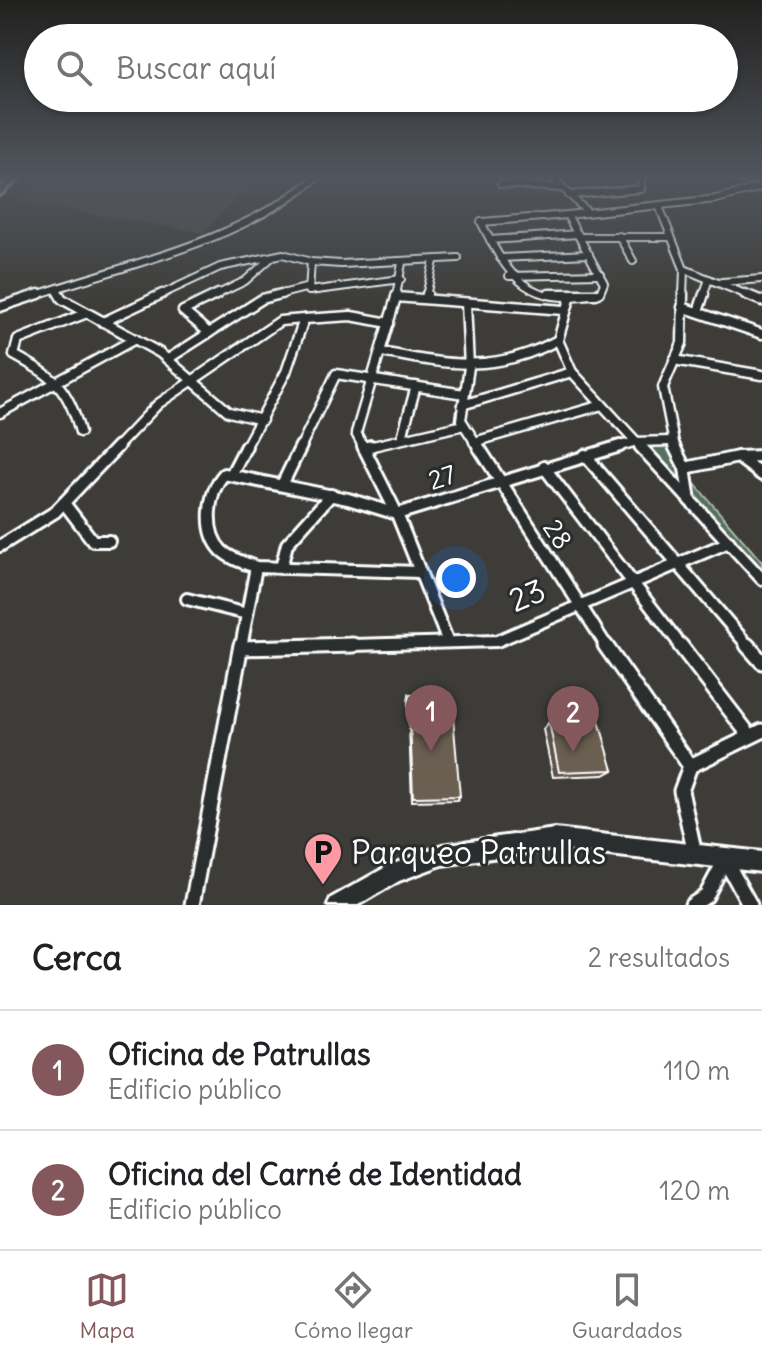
<!DOCTYPE html>
<html lang="es">
<head>
<meta charset="utf-8">
<style>
	:root { --surface:#fff; --page:#f6f6f6; --text:#202124; --muted:#757577; --line:#e0e0e0; --accent:#84575d }
	body { margin:0; font-family:Delius,sans-serif; background:var(--page); color:var(--text) }
	.you { position:absolute; left:456px; top:578px; width:28px; height:28px; margin:-20px; border:6px solid #fff; border-radius:50%; background:#1a73e8; box-shadow:0 0 0 12px #1a73e833 }
	.badge { display:grid; place-items:center; width:52px; height:52px; border-radius:50%; background:var(--accent); color:#fff; font-size:26px; font-weight:700 }
	.pin { position:absolute; translate:-50% -66px; filter:drop-shadow(0 2px 4px #0008) }
	.pin::after { content:''; position:absolute; top:42px; width:28px; height:24px; background:inherit; clip-path:polygon(0 0,100% 0,50% 100%) }
	.list { margin:0; padding:0; list-style:none }
	h2 { display:flex; justify-content:space-between; align-items:center; height:104px; margin:0; padding:0 32px; font-size:34px }
	h2 small { font-size:26px; font-weight:400; color:var(--muted) }
	.list li { display:grid; grid-template-columns:52px 1fr auto; gap:24px; align-items:center; box-sizing:border-box; height:120px; padding:0 32px; border-top:2px solid var(--line) }
	.list b { display:block; font-size:30px; white-space:nowrap }
	.list p { margin:0; font-size:26px; white-space:nowrap; color:var(--muted) }
	.list em { font-size:26px; font-style:normal; color:var(--muted) }
	.icon { flex:none; width:44px; height:44px; fill:none; stroke:currentColor; stroke-width:2; stroke-linecap:round; stroke-linejoin:round }
	.map { position:relative; flex:none; width:762px; height:905px; overflow:hidden }
	.search { position:absolute; background:var(--surface); box-shadow:0 2px 6px #0004; left:24px; right:24px; top:24px; height:88px; display:flex; align-items:center; gap:20px; box-sizing:border-box; padding:0 28px; border-radius:44px; color:var(--muted); font-size:30px }
	.sheet { height:344px; background:var(--surface) }
	nav { display:flex; justify-content:space-around; align-items:center; box-sizing:border-box; height:112px; border-top:2px solid var(--line); background:var(--surface); font-size:22px; color:var(--muted) }
	nav a { display:grid; justify-items:center; gap:4px }
	nav .on { color:var(--accent) }
	.map>svg:first-child { display:block }
	.built { fill:#4e4a44 }
	.green { fill:#57705e; stroke:#abb8ae; stroke-width:2 }
	.lines { fill:none; stroke-linecap:round; stroke-linejoin:round }
	.minor-far3-casing { stroke:#fff; stroke-width:10 }
	.minor-far2-casing { stroke:#fff; stroke-width:13 }
	.minor-far1-casing { stroke:#fff; stroke-width:16 }
	.minor-casing { stroke:#fff; stroke-width:19 }
	.tertiary-casing { stroke:#fff; stroke-width:6 }
	.secondary-casing { stroke:#fff; stroke-width:6 }
	.trunk-casing { stroke:#fff; stroke-width:6 }
	.minor-far3 { stroke:#2a2d2e; stroke-width:6 }
	.minor-far2 { stroke:#2a2d2e; stroke-width:8 }
	.minor-far1 { stroke:#2a2d2e; stroke-width:10 }
	.minor { stroke:#2a2d2e; stroke-width:13 }
	.tertiary { fill:#2a2d2e; fill-rule:evenodd }
	.secondary { fill:#2a2d2e; fill-rule:evenodd }
	.trunk { fill:#736b5a; fill-rule:evenodd }
	.wall { fill:#5b5146; stroke:#fff; stroke-width:2 }
	.building { fill:#6a5e51; stroke:#fff; stroke-width:2 }
	.labels { text-anchor:middle; dominant-baseline:central; stroke-width:6; stroke-linejoin:round; paint-order:stroke }
	.street-label { font-size:26px; fill:#fff; stroke:#2a2d2e }
	.near-street-label { font-size:32px; fill:#fff; stroke:#2a2d2e }
	.near-poi-label { font-size:32px; fill:#fff; stroke:#2a2d2e; text-anchor:start }
</style>
</head>
<body>
<div class="map">
<svg width="762" height="905" viewBox="0 0 762 905">
	<rect width="100%" height="100%" fill="#3d3c38"/>
	<filter id="ink" filterUnits="userSpaceOnUse"><feTurbulence type="fractalNoise" baseFrequency=".0125" numOctaves="2"/><feDisplacementMap in="SourceGraphic" scale="16" xChannelSelector="R" yChannelSelector="G"/><feConvolveMatrix kernelMatrix="1 2 1 2 8 2 1 2 1" color-interpolation-filters="sRGB"/></filter>
	<g filter="url(#ink)">
		<path class="built" d="M53 178H256L203 233 18 201Z"/>
		<path class="green" d="M668 446 681 468 762 562V574L645 448Z"/>
		<g class="lines">
			<g class="minor-far3-casing">
				<g id="minor-far3">
					<path d="M553 178 587 212"/>
					<path d="M501 184 560 188"/>
					<path d="M569 195 641 189V178"/>
					<path d="M659 206 684 269 683 296"/>
					<path d="M567 215 604 283 600 293C529 308 509 279 481 222Z"/>
					<path d="M567 215 716 199 762 187"/>
					<path d="M619 236 633 261"/>
					<path d="M579 237H671"/>
					<path d="M490 240 578 234"/>
					<path d="M500 258 589 254"/>
					<path d="M311 262 309 291 401 279"/>
					<path d="M684 269 750 296"/>
					<path d="M509 276 600 274"/>
					<path d="M722 282 762 279"/>
					<path d="M56 289 60 296"/>
					<path d="M33 296C130 263 235 244 316 178"/>
					<path d="M158 296 220 267 283 254 311 262 341 264 458 258"/>
					<path d="M214 296 245 281 271 258"/>
					<path d="M274 296 309 287"/>
					<path d="M396 296 402 263"/>
					<path d="M426 296 434 261"/>
					<path d="M703 296 709 279"/>
				</g>
			</g>
			<g class="minor-far2-casing">
				<g id="minor-far2">
					<path d="M59 294 62 299 160 353 229 412 262 420"/>
					<path d="M549 294H596"/>
					<path d="M745 294 762 301"/>
					<path d="M571 295 558 340 572 372 642 448"/>
					<path d="M396 297 564 310"/>
					<path d="M426 298 427 294"/>
					<path d="M466 303 469 367 461 420 479 448"/>
					<path d="M0 307 39 294"/>
					<path d="M682 307 762 334"/>
					<path d="M698 312 704 294"/>
					<path d="M103 322 162 294"/>
					<path d="M209 333 183 311 218 294"/>
					<path d="M382 352C449 365 495 374 558 340"/>
					<path d="M168 359 262 299 281 294"/>
					<path d="M674 360 762 375"/>
					<path d="M462 405 572 372"/>
					<path d="M0 413 135 339"/>
					<path d="M80 432C68 386 54 377 14 355L18 340 87 313"/>
					<path d="M402 437 416 386"/>
					<path d="M474 442 602 405"/>
					<path d="M116 448 158 404 280 321 304 319"/>
					<path d="M245 448 286 372 304 319 351 316 389 323"/>
					<path d="M300 448 336 374 464 394"/>
					<path d="M364 448 356 433 397 294"/>
					<path d="M364 448 464 425"/>
					<path d="M613 448 634 442 671 441"/>
					<path d="M675 448 663 387 682 343 683 294"/>
				</g>
			</g>
			<g class="minor-far1-casing">
				<g id="minor-far1">
					<path d="M363 446 397 514 448 642"/>
					<path d="M478 446 607 647"/>
					<path d="M640 446 762 579"/>
					<path d="M674 446 685 468 690 501"/>
					<path d="M364 448 371 446"/>
					<path d="M585 455 749 647"/>
					<path d="M738 457 762 475"/>
					<path d="M544 467 682 647"/>
					<path d="M685 468 738 457 762 456"/>
					<path d="M231 475 246 446"/>
					<path d="M282 485 301 446"/>
					<path d="M64 503 93 541H109"/>
					<path d="M0 546 55 512 118 446"/>
					<path d="M281 568 287 544 331 495"/>
					<path d="M420 572 256 567C244 563 231 559 222 551 203 532 208 492 224 474L348 499 397 514 620 446"/>
					<path d="M187 599 247 614"/>
					<path d="M241 647 256 567"/>
					<path d="M280 647 497 641 729 542"/>
				</g>
			</g>
			<g class="minor-casing">
				<g id="minor">
					<path d="M605 645 690 766"/>
					<path d="M680 645 750 736"/>
					<path d="M747 645 762 662"/>
					<path d="M241 648 353 645"/>
					<path d="M695 854 681 791 690 766 762 731"/>
					<path d="M725 860 750 905"/>
					<path d="M192 905 241 645"/>
					<path d="M692 905 706 896 725 860"/>
				</g>
			</g>
			<g class="tertiary-casing">
				<path id="tertiary" d="M555 829 762 852V872L555 849 442 865 399 881 358 905H328L331 898 386 867 442 845Z"/>
			</g>
			<g class="secondary-casing">
				<path id="secondary" d="M727 178 762 180V184L731 180Z"/>
			</g>
			<g class="trunk-casing">
				<path id="trunk" d="M10 178H20L0 195V187Z"/>
			</g>
			<use href="#minor-far3" class="minor-far3"/>
			<use href="#minor-far2" class="minor-far2"/>
			<use href="#minor-far1" class="minor-far1"/>
			<use href="#minor" class="minor"/>
			<use href="#tertiary" class="tertiary"/>
			<use href="#secondary" class="secondary"/>
			<use href="#trunk" class="trunk"/>
		</g>
		<g class="wall">
			<path d="M409 695 460 796 457 800 412 801 408 702Z"/>
			<path d="M549 722 613 770 604 775 553 777 543 729Z"/>
		</g>
		<g class="building">
			<path d="M451 694 460 796 413 797 409 695Z"/>
			<path d="M599 721 613 770 559 772 549 722Z"/>
		</g>
	</g>
	<linearGradient id="sky" x2="0" y2="1"><stop stop-color="#22211f"/><stop offset="0.58" stop-color="#51565e"/><stop offset="1" stop-color="#51565e" stop-opacity="0"/></linearGradient>
	<rect width="762" height="305" fill="url(#sky)"/>
	<defs>
		<g id="parking-pin" transform="scale(2)"><path d="M0 17L-7.5 6A9.5 9.5 0 1 1 7.5 6Z" fill="#ff9aa2" stroke="#2a2d2e"/><path d="M-3.5-5.5H1a3.5 3.5 0 0 1 0 7H-1V5.5H-3.5ZM-1-3.4V-.6H.8a1.4 1.4 0 0 0 0-2.8Z" fill="#111"/></g>
	</defs>
	<g fill-rule="evenodd">
		<use href="#parking-pin" x="323" y="852"/>
	</g>
	<g class="labels">
		<g class="street-label">
			<text transform="translate(442 477) rotate(-18)">27</text>
			<text transform="translate(558 534) rotate(57)">28</text>
		</g>
		<g class="near-street-label">
			<text transform="translate(527 595) rotate(-23)">23</text>
		</g>
		<g class="near-poi-label">
			<text x="351" y="852">Parqueo Patrullas</text>
		</g>
	</g>
</svg>
<div class="you"></div>
<div class="pin badge" style="left:431px;top:751px">1</div>
<div class="pin badge" style="left:573px;top:752px">2</div>
<div class="search"><svg class="icon" aria-label="search" viewBox="0 0 24 24"><circle cx="10" cy="10" r="6"/><path d="M15 15l6 6"/></svg>Buscar aquí</div>
</div>
<section class="sheet">
<h2>Cerca<small>2 resultados</small></h2>
<ul class="list">
<li><span class="badge">1</span><div><b>Oficina de Patrullas</b><p>Edificio público</p></div><em>110 m</em></li>
<li><span class="badge">2</span><div><b>Oficina del Carné de Identidad</b><p>Edificio público</p></div><em>120 m</em></li>
</ul>
</section>
<nav>
<a class="on"><svg class="icon" aria-label="map" viewBox="0 0 24 24"><path d="M3 6l6-2 6 2 6-2v14l-6 2-6-2-6 2zM9 4v14M15 6v14"/></svg>Mapa</a>
<a><svg class="icon" aria-label="directions" viewBox="0 0 24 24"><path d="M12 3l9 9-9 9-9-9zM9 14v-3h6M13 9l2 2-2 2"/></svg>Cómo llegar</a>
<a><svg class="icon" aria-label="saved" viewBox="0 0 24 24"><path d="M7 4h10v16l-5-4-5 4z"/></svg>Guardados</a>
</nav>
</body>
</html>
